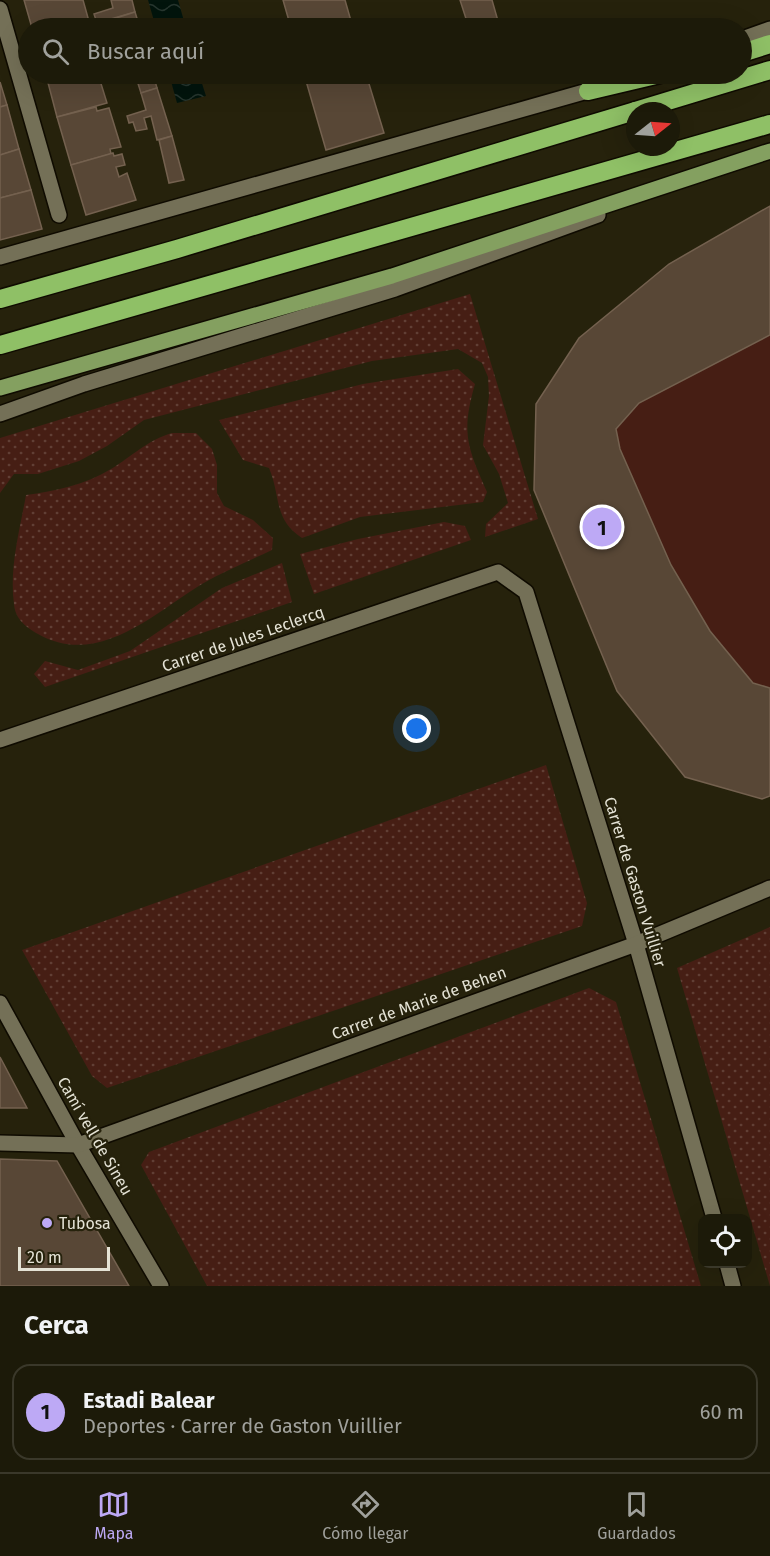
<!DOCTYPE html>
<html lang="es">
<head>
<meta charset="utf-8">
<style>
	:root { --surface:#1c1a09; --page:#292717; --text:#f1f3f6; --muted:#a0a19c; --line:#3a382a; --accent:#bda9f5 }
	body { margin:0; font-family:"Fira Sans",sans-serif; background:var(--page); color:var(--text) }
	.controls { position:absolute; right:18px; bottom:18px; display:grid; overflow:hidden; border-radius:12px; box-shadow:0 6px 24px #0002 }
	.controls button { width:54px; height:54px; display:grid; place-items:center; padding:0; border:0; border-bottom:2px solid var(--line); background:var(--surface); color:var(--text); font:30px sans-serif }
	.compass { position:absolute; left:626px; top:102px; width:54px; height:54px; border-radius:50%; background:var(--surface); box-shadow:0 6px 24px #0002; rotate:73deg }
	.scale { position:absolute; left:18px; bottom:15px; width:92px; box-sizing:border-box; padding-left:6px; border:3px solid #e5e3d6; border-top:0; font-size:16px; line-height:21px; white-space:nowrap; color:#e5e3d6; -webkit-text-stroke:4px #26220c; paint-order:stroke }
	.you { position:absolute; left:417px; top:729px; width:21px; height:21px; margin:-15px; border:4px solid #fff; border-radius:50%; background:#1a73e8; box-shadow:0 0 0 9px #1a73e833 }
	.badge { display:grid; place-items:center; width:39px; height:39px; border-radius:50%; background:var(--accent); color:#111; font-size:20px; font-weight:700 }
	.pin { position:absolute; translate:-50% -50%; border:3px solid #fff; box-shadow:0 2px 6px #0006 }
	.list { margin:0; padding:0; list-style:none }
	h2 { display:flex; justify-content:space-between; align-items:center; height:78px; margin:0; padding:0 24px; font-size:26px }
	h2 small { font-size:20px; font-weight:400; color:var(--muted) }
	.list li { display:grid; grid-template-columns:39px 1fr auto; gap:18px; align-items:center; box-sizing:border-box; height:96px; margin:0 12px 12px; padding:0 12px; border:2px solid var(--line); border-radius:18px }
	.list b { display:block; font-size:22px; white-space:nowrap }
	.list p { margin:0; font-size:20px; white-space:nowrap; color:var(--muted) }
	.list em { font-size:20px; font-style:normal; color:var(--muted) }
	.icon { flex:none; width:33px; height:33px; fill:none; stroke:currentColor; stroke-width:2; stroke-linecap:round; stroke-linejoin:round }
	.map { position:relative; flex:none; width:770px; height:1286px; overflow:hidden }
	.search { position:absolute; background:var(--surface); box-shadow:0 6px 24px #0002; left:18px; right:18px; top:18px; height:66px; display:flex; align-items:center; gap:15px; box-sizing:border-box; padding:0 21px; border-radius:33px; color:var(--muted); font-size:22px }
	.sheet { height:186px; background:var(--surface) }
	nav { display:flex; justify-content:space-around; align-items:center; box-sizing:border-box; height:84px; border-top:2px solid var(--line); background:var(--surface); font-size:16px; color:var(--muted) }
	nav a { display:grid; justify-items:center; gap:3px }
	nav .on { color:var(--accent) }
	.map>svg:first-child { display:block }
	.grass { fill:url(#grass-dots) }
	.garden { fill:#461e14 }
	.water { fill:url(#water-waves) }
	.building { fill:#584736; stroke:#74614f; stroke-width:1.5 }
	.lines { fill:none; stroke-linecap:round; stroke-linejoin:round }
	.street-casing { stroke:#0f0b00; stroke-width:18 }
	.primary-casing { stroke:#0f0b00; stroke-width:18 }
	.highway-casing { stroke:#0f0b00; stroke-width:21 }
	.street { stroke:#747057; stroke-width:15 }
	.primary { stroke:#84a060; stroke-width:15 }
	.highway { stroke:#8fc066; stroke-width:18 }
	.poi-dot { fill:#bda9f5; stroke:#26220c; stroke-width:2 }
	.labels { text-anchor:middle; dominant-baseline:central; stroke-width:4.5; stroke-linejoin:round; paint-order:stroke }
	.street-label { font-size:16px; fill:#e5e3d6; stroke:#26220c }
	.poi-label { font-size:16px; fill:#e5e3d6; stroke:#26220c; text-anchor:start }
</style>
</head>
<body>
<div class="map">
<svg width="770" height="1286" viewBox="0 0 770 1286">
	<defs>
		<pattern id="grass-dots" width="8" height="8" patternUnits="userSpaceOnUse" patternTransform="scale(1.5)"><rect width="8" height="8" fill="#461e14"/><path d="M2 2h.1M6 6h.1" fill="none" stroke="#613f35" stroke-width="1.8" stroke-linecap="round"/></pattern>
		<pattern id="water-waves" width="16" height="10" patternUnits="userSpaceOnUse" patternTransform="scale(1.5)"><rect width="16" height="10" fill="#02140c"/><path d="M0 5q4-4 8 0t8 0" fill="none" stroke="#27362f"/></pattern>
	</defs>
	<rect width="100%" height="100%" fill="#26220c"/>
	<g class="grass">
		<path d="M470 294 538 519 485 537 486 524 508 503 499 474 483 445 489 396 488 377 482 363 458 349 372 361 144 420 107 446 79 461 38 474H14L0 493V438Z"/>
		<path d="M458 369 475 384C461 433 467 446 487 492L483 502 360 517 302 538C273 519 281 496 269 468L243 460 219 420 363 384Z"/>
		<path d="M172 433H196L212 449 217 465V493L224 506 253 520 273 538 272 550C249 561 224 571 202 584 153 614 98 668 38 634 26 627 15 619 14 604 9 568 20 529 26 495 55 491 85 485 111 469 134 455 146 441 172 433Z"/>
		<path d="M444 522 465 526 471 540 314 594 300 554 358 539Z"/>
		<path d="M282 563 292 602 45 687 34 674 45 661 78 670 130 651 222 588Z"/>
		<path d="M546 765 587 903 582 926 107 1088 92 1076 22 950Z"/>
		<path d="M770 927V1286L677 968Z"/>
		<path d="M589 988 616 1002 701 1286H207L141 1165 149 1152Z"/>
	</g>
	<path class="garden" d="M770 335V688L753 683 710 631 671 565 620 449 616 429 639 403Z"/>
	<g class="water">
		<path d="M148 0H178L186 28H156Z"/>
		<path d="M169 74H199L206 96 177 103Z"/>
	</g>
	<g class="building">
		<path d="M24 0H83L90 25 76 28H32Z"/>
		<path d="M111 0H132L135 12 97 23 94 14 113 8Z"/>
		<path d="M283 0H345L353 28H291Z"/>
		<path d="M460 0H492L500 28H469Z"/>
		<path d="M135 12 140 28H115L113 19Z"/>
		<path d="M52 74H98L107 103 57 117 46 75Z"/>
		<path d="M135 74H153L157 88 141 93Z"/>
		<path d="M304 74H366L384 133 326 150Z"/>
		<path d="M0 82 7 105 0 107Z"/>
		<path d="M157 88 172 136 157 140 151 116 144 118 147 129 136 131 133 122 129 123 127 116 146 110 141 93Z"/>
		<path d="M7 105 19 149 0 155V107Z"/>
		<path d="M96 107 97 111 109 108 121 147 110 149 111 154 71 165 57 117Z"/>
		<path d="M172 136 184 180 169 183 159 140Z"/>
		<path d="M19 149 31 190 0 198V155Z"/>
		<path d="M113 153 114 156 122 154 125 165 116 167 119 177 127 173 136 200 86 215 71 165Z"/>
		<path d="M31 190 42 229 0 240V198Z"/>
		<path d="M770 206V335L639 403 616 429 620 449 671 565 710 631 753 683 770 688V796L762 799 685 777 617 691 534 490 536 404 579 338 669 264Z"/>
		<path d="M0 1057 27 1108H0Z"/>
		<path d="M0 1159 57 1161 129 1286H0Z"/>
	</g>
	<g class="lines">
		<g class="street-casing">
			<g id="street">
				<path d="M0 9 59 215"/>
				<path d="M742 39 770 29"/>
				<path d="M0 257 598 88"/>
				<path d="M0 414 84 384 395 289 598 215"/>
				<path d="M0 740 498 572 526 592 636 944 714 1218"/>
				<path d="M0 1003 78 1145 161 1286"/>
				<path d="M0 1143 78 1145 636 944 770 888"/>
				<path d="M727 1264 733 1286"/>
			</g>
		</g>
		<g class="primary-casing">
			<path id="primary" d="M0 388 392 276 770 151"/>
		</g>
		<g class="highway-casing">
			<g id="highway">
				<path d="M742 53 770 44"/>
				<path d="M588 91 660 74"/>
				<path d="M635 111 770 70"/>
				<path d="M0 299 177 249 635 111"/>
				<path d="M0 345 770 124"/>
			</g>
		</g>
		<use href="#street" class="street"/>
		<use href="#primary" class="primary"/>
		<use href="#highway" class="highway"/>
	</g>
	<circle class="poi-dot" cx="47" cy="1223" r="6"/>
	<g class="labels">
		<g class="street-label">
			<text transform="translate(243 639) rotate(-19)">Carrer de Jules Leclercq</text>
			<text transform="translate(635 882) rotate(73)">Carrer de Gaston Vuillier</text>
			<text transform="translate(419 1003) rotate(-20)">Carrer de Marie de Behen</text>
			<text transform="translate(95 1136) rotate(60)">Camí vell de Sineu</text>
		</g>
		<g class="poi-label">
			<text x="59" y="1223">Tubosa</text>
		</g>
	</g>
</svg>
<div class="controls">
<button><svg class="icon" aria-label="locate" viewBox="0 0 24 24"><circle cx="12" cy="12" r="6"/><path d="M12 2v4M12 18v4M2 12h4M18 12h4"/></svg></button>
</div>
<svg class="compass" viewBox="-18 -18 36 36"><path d="M0-13l5 13h-10z" fill="#e53935"/><path d="M0 13l5-13h-10z" fill="#a0a19c"/></svg>
<div class="scale">20 m</div>
<div class="you"></div>
<div class="pin badge" style="left:602px;top:527px">1</div>
<div class="search"><svg class="icon" aria-label="search" viewBox="0 0 24 24"><circle cx="10" cy="10" r="6"/><path d="M15 15l6 6"/></svg>Buscar aquí</div>
</div>
<section class="sheet">
<h2>Cerca<small></small></h2>
<ul class="list">
<li><span class="badge">1</span><div><b>Estadi Balear</b><p>Deportes · Carrer de Gaston Vuillier</p></div><em>60 m</em></li>
</ul>
</section>
<nav>
<a class="on"><svg class="icon" aria-label="map" viewBox="0 0 24 24"><path d="M3 6l6-2 6 2 6-2v14l-6 2-6-2-6 2zM9 4v14M15 6v14"/></svg>Mapa</a>
<a><svg class="icon" aria-label="directions" viewBox="0 0 24 24"><path d="M12 3l9 9-9 9-9-9zM9 14v-3h6M13 9l2 2-2 2"/></svg>Cómo llegar</a>
<a><svg class="icon" aria-label="saved" viewBox="0 0 24 24"><path d="M7 4h10v16l-5-4-5 4z"/></svg>Guardados</a>
</nav>
</body>
</html>
